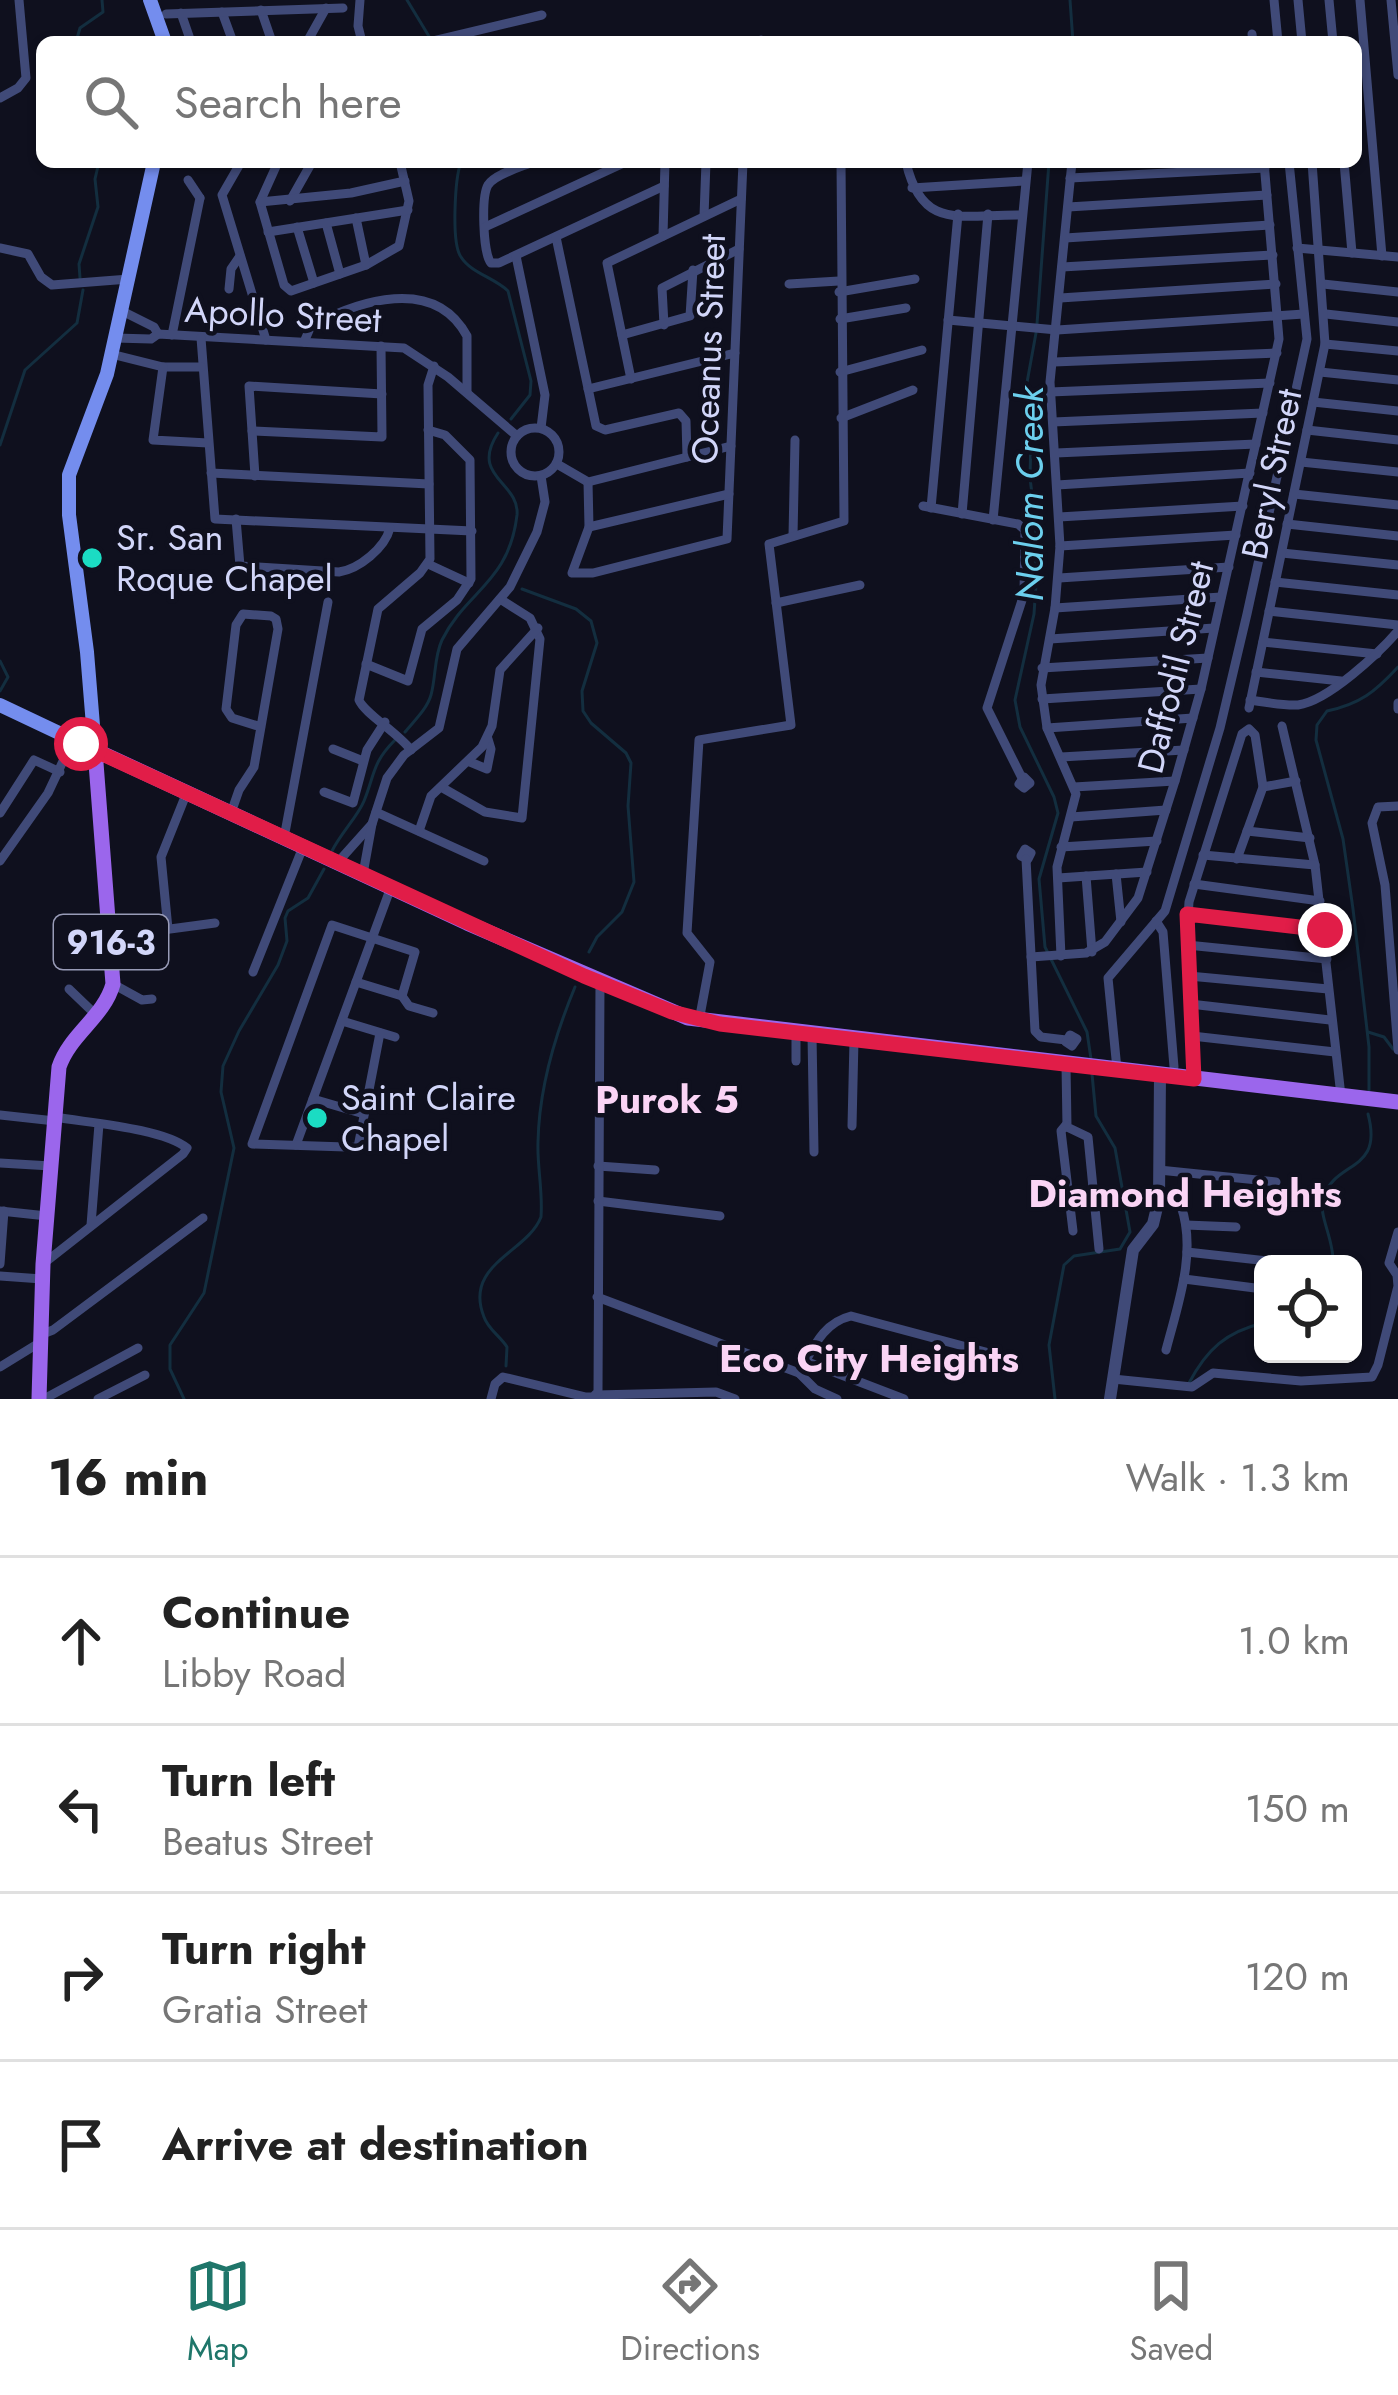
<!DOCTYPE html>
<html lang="en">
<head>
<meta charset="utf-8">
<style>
	:root { --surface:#fff; --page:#f2f2f2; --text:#222; --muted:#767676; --line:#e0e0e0; --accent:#1f766a }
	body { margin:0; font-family:Jost,sans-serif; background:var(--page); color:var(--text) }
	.controls { position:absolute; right:36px; bottom:36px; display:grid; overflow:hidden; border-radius:18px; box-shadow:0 3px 9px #0004 }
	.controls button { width:108px; height:108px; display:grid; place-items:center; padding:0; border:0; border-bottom:3px solid var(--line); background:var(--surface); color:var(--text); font:60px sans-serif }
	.stop { position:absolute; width:36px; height:36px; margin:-27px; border:9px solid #e11d48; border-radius:50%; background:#fff }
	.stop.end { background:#e11d48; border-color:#fff; box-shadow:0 3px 12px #0008 }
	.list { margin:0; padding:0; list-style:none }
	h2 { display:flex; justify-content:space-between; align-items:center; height:156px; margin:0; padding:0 48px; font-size:51px }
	h2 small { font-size:39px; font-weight:400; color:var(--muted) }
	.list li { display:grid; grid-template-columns:78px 1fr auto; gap:36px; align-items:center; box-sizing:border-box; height:168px; padding:0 48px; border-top:3px solid var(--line) }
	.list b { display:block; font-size:45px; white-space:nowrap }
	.list p { margin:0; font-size:39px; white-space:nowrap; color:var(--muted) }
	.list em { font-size:39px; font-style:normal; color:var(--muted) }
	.icon { flex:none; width:66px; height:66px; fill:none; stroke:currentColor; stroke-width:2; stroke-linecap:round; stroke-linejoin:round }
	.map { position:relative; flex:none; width:1398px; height:1399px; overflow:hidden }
	.search { position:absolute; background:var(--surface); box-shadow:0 3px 9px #0004; left:36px; right:36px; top:36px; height:132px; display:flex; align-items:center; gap:30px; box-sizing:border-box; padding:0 42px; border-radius:18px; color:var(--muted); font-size:45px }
	.sheet { height:828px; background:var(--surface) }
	nav { display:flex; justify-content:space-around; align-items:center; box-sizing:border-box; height:168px; border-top:3px solid var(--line); background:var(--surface); font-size:33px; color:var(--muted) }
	nav a { display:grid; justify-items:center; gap:6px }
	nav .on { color:var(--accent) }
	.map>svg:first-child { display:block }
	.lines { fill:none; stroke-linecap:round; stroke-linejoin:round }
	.stream { stroke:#132e3f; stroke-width:3 }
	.minor { stroke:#404a78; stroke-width:9 }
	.tertiary { stroke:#404a78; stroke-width:12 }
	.secondary { stroke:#748dee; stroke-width:14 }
	.primary { stroke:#9b66ec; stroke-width:15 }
	.route { stroke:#e11d48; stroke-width:15 }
	.poi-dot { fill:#1bdcc3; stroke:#0f101e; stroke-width:4.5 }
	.labels { text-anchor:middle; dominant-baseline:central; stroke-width:9; stroke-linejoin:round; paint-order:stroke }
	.shield { fill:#0f101e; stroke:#989bb7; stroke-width:3 }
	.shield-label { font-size:33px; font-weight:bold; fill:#d2d6f9 }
	.street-label { font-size:36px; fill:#d2d6f9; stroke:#0f101e }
	.poi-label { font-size:36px; fill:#d2d6f9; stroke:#0f101e; text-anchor:start }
	.water-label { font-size:39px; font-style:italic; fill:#6ccfed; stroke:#0f101e }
	.neighbourhood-label { font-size:39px; font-weight:bold; fill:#fad4f5; stroke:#0f101e }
</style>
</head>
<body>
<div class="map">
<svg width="1398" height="1399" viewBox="0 0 1398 1399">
	<rect width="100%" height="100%" fill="#0f101e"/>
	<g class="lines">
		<g class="stream">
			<path d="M407 0 430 38"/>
			<path d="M1070 0 1073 42"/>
			<path d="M76 42 80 28 103 12 102 0"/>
			<path d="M461 162C455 178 451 243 461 257 471 273 495 278 508 291L531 381 530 395 511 419"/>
			<path d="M80 278 79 264 98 207 95 179 99 162"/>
			<path d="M1037 324 1049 162"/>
			<path d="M1036 333 1026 388 1031 434 1030 478 1036 526V584L1034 614 1015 700 1020 727 1054 797 1058 813 1039 879 1045 947 1087 1032 1091 1059"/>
			<path d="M0 445 25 370 77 323 83 290"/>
			<path d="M522 589 576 609 591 621 597 643 582 691 583 711 591 723 626 753 631 763 628 806 634 882 622 912 597 937 589 952"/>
			<path d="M0 661 8 677 0 691"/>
			<path d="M405 732C414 721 427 709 431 695 436 677 434 657 442 640 466 591 509 583 517 515 520 482 469 477 498 433"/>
			<path d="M332 851C341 833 358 816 364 801 375 774 372 763 395 740"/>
			<path d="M1368 1032 1384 1037 1393 1049"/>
			<path d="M1369 1090V1047L1353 909 1343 839 1316 740 1317 725 1327 711C1360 704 1375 692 1398 667"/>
			<path d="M1333 1264C1335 1242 1318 1215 1323 1199 1334 1159 1384 1174 1368 1114"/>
			<path d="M506 1366 507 1347C500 1336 488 1329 484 1317 463 1264 527 1253 541 1217 543 1191 537 1167 538 1142 539 1090 555 1035 575 987"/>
			<path d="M1189 1383C1207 1349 1226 1332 1263 1323"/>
			<path d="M184 1399 170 1369V1345L204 1293 234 1148 221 1092 223 1066 239 1031 278 965 287 941 285 918 288 911 308 898 324 869"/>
			<path d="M1055 1399 1049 1345 1064 1265 1074 1256 1120 1249 1130 1232 1115 1148 1096 1116 1092 1074"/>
		</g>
		<g class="minor">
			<path d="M360 0 358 26 362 42"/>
			<path d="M1274 0 1278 42"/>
			<path d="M1298 0 1302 42"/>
			<path d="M1329 0 1333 42"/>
			<path d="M1360 0 1382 256"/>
			<path d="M1391 0 1398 75"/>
			<path d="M261 10 272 42"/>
			<path d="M222 12 233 42"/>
			<path d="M181 13 191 42"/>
			<path d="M166 14 343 8"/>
			<path d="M1252 34 1253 42"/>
			<path d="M307 42 326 8"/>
			<path d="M429 42 542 15"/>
			<path d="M757 42 761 40"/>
			<path d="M0 98 18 88 26 78 19 0"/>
			<path d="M241 162 222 195 266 340"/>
			<path d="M278 162 260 202 284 285 291 291 366 265 399 246 409 201 400 162"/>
			<path d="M533 162C521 167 495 174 488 185 481 197 483 254 491 263H499L664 186"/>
			<path d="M906 162C922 232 961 214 1021 215"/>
			<path d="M1344 162 1352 253"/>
			<path d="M1070 178 1265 168"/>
			<path d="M188 180 200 198"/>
			<path d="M912 188 1024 181"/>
			<path d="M290 201 312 162"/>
			<path d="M260 202 351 193 405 181"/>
			<path d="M1068 207 1267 195"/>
			<path d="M704 216 706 162"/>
			<path d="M356 218 366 265"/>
			<path d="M326 223 340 274"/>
			<path d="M297 227 314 283"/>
			<path d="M485 227 626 162"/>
			<path d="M268 232 408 210"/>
			<path d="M663 236 665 162"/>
			<path d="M556 237 596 426 605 430 679 413 686 421 687 457"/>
			<path d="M1065 238 1270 225"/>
			<path d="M0 248 28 254 41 277 52 285 129 279"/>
			<path d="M1297 248 1398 257"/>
			<path d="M516 256 545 395 541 428"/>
			<path d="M1062 267 1273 255"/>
			<path d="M789 284 839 281"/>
			<path d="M1323 284 1398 292"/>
			<path d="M229 289 231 269 240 256"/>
			<path d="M839 292 915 279"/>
			<path d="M1060 298 1276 284"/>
			<path d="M122 311 154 327 158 334"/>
			<path d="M1326 314 1398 322"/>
			<path d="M840 319 906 308"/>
			<path d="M948 320 1057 330 1304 314"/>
			<path d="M664 325 662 288 739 249"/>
			<path d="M172 335 200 198"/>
			<path d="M622 335 690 316 693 270"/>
			<path d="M115 338 151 339 158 334 404 348 448 377 517 436"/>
			<path d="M201 338 215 519 472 531"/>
			<path d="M304 342 311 326C358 301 434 275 467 336V392"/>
			<path d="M1325 344 1398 351"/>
			<path d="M111 354 163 367H201"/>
			<path d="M1054 362 1277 353"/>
			<path d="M163 367 153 440 208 443"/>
			<path d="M840 372 922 350"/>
			<path d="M1320 372 1398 380"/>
			<path d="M631 379 607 263 741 199"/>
			<path d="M588 389 735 353"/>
			<path d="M1050 392 1270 383"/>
			<path d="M1313 402 1398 411"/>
			<path d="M841 418 913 390"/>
			<path d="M1053 422 1263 413"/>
			<circle cx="535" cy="452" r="24"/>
			<path d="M1307 430 1398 440"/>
			<path d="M252 431 382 437 381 346"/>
			<path d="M1056 453 1256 444"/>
			<path d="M1301 462 1398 472"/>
			<path d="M557 464 588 482 731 446"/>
			<path d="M211 473 429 484"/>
			<path d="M255 476 249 386 382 394"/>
			<path d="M588 482 589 527 572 573H593L727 539 743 162"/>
			<path d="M1057 485 1250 473"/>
			<path d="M1294 494 1398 505"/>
			<path d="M923 506 1018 524 1025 530 1024 594 987 708 1022 778"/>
			<path d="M931 508 958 214"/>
			<path d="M962 514 988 214"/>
			<path d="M1059 517 1243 506"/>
			<path d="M236 519 240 566 339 572C359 569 385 548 390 528"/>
			<path d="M993 520 1028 162"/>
			<path d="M1287 524 1398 536"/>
			<path d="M589 527 729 494"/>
			<path d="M793 536 795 440"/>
			<path d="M1060 546 1236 535"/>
			<path d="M1282 553 1398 565"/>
			<path d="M428 564 469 583"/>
			<path d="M1059 578 1229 567"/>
			<path d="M1275 582 1398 595"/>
			<path d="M776 603 860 585"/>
			<path d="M1055 608 1221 597"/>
			<path d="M1269 611 1398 625"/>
			<path d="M1050 639 1214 628"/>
			<path d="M1263 642 1377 654"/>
			<path d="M366 664 408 681 422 629 457 600 471 579 470 460 445 435 428 430"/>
			<path d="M1042 668 1208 658"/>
			<path d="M1256 672 1341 681"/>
			<path d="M1042 699 1201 689"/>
			<path d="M1250 700C1265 702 1283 706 1298 705 1328 701 1379 653 1398 631"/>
			<path d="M1398 703V709"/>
			<path d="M1249 708 1325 344 1312 162"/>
			<path d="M1282 726 1315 865 1341 1096"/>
			<path d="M1047 728 1193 718"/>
			<path d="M333 749 363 761"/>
			<path d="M411 750C397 732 364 713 359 700L378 609 420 573 430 559 428 385 434 366"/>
			<path d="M1061 757 1184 750"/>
			<path d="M470 762 487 769 491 749 488 739"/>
			<path d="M1024 777 1030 783 1024 788 1019 784Z"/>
			<path d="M441 787 485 812 522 818 540 639 530 618 500 599"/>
			<path d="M1074 787 1175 781"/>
			<path d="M1263 787 1296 781"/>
			<path d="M324 792 353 803 367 750 385 722"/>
			<path d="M1398 806 1378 807 1372 823 1385 885 1398 1050"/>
			<path d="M376 812 484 861"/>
			<path d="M0 813 34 760 60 772"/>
			<path d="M231 813 239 790 254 767 278 629 276 619 271 616 243 614 236 625 226 709 232 718 261 727"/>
			<path d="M1071 817 1166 810"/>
			<path d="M419 831 431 796 482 747 492 726 500 670 538 628"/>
			<path d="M1247 831 1310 838"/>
			<path d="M284 838 328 602"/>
			<path d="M1061 847 1157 841"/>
			<path d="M1025 849 1031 853 1028 859 1021 856Z"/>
			<path d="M1203 855 1315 865"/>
			<path d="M1026 859 1035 1031 1041 1037 1066 1040"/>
			<path d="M0 861 48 793 73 740"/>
			<path d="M338 862 372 824"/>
			<path d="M363 874 372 824 387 778 404 755 439 728 457 649 510 587 537 532 545 502 541 476"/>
			<path d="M1116 874 1121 922"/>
			<path d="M1086 876 1092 952"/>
			<path d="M1058 878 1147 872"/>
			<path d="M1194 884 1320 901"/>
			<path d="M1187 914 1325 930"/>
			<path d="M1156 921 1163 932 1174 1067"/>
			<path d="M168 929 161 857 187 792"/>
			<path d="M110 937 215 923"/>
			<path d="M1187 945 1327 959"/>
			<path d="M1061 956 1057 867 1076 794 1047 728 1041 685 1055 608 1060 546 1050 382 1072 162"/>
			<path d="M1031 957 1086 953 1105 942 1138 898 1175 781 1201 689 1279 339 1264 162"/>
			<path d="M253 972 303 847"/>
			<path d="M1189 976 1328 989"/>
			<path d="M356 982 402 996"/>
			<path d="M113 984 142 1000 152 999"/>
			<path d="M69 989 95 1014"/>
			<path d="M402 996 409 1006 433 1013"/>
			<path d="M1190 1004 1330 1020"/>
			<path d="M342 1021 395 1037"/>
			<path d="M699 1021 710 962 687 933 699 740 791 725 769 544 844 521 841 162"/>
			<path d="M812 1035 814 1152"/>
			<path d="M1070 1035 1077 1039 1072 1046 1066 1042Z"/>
			<path d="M1192 1036 1335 1052"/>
			<path d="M796 1061V1033"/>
			<path d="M1066 1065 1067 1127 1088 1137 1099 1249"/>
			<path d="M1117 1069 1108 978 1165 911 1220 728 1247 614 1307 339 1289 162"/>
			<path d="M1194 1079 1187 932 1189 902 1242 734 1249 729 1255 735 1263 787 1237 859"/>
			<path d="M313 1099 364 1114"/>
			<path d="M0 1115 55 1121"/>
			<path d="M1066 1125 1061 1131 1073 1231"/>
			<path d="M852 1126 854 1040"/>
			<path d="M296 1145 391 887"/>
			<path d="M358 1147 380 1033"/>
			<path d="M377 1148 252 1144 332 925 415 952 402 996"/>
			<path d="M0 1163 51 1166"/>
			<path d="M598 1166 655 1170"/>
			<path d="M1159 1170 1276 1182"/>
			<path d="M1159 1199 1181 1206C1197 1252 1178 1304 1166 1350"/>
			<path d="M598 1201 720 1216"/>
			<path d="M0 1211 47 1216"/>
			<path d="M91 1225 99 1124"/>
			<path d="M1186 1225 1236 1227"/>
			<path d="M1187 1252 1294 1264"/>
			<path d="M0 1264 4 1211"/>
			<path d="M43 1264 183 1154 187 1148C162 1128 89 1123 55 1117"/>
			<path d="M0 1276 42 1279"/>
			<path d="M1184 1279 1263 1289"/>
			<path d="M597 1297 799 1373 815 1389 837 1399"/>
			<path d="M40 1335 53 1330 203 1218"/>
			<path d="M805 1361 904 1399"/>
			<path d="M0 1367 39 1343"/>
			<path d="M799 1373C813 1349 822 1323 851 1316L1008 1358"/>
			<path d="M1113 1379 1192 1387 1213 1373 1301 1381 1372 1377 1378 1365 1398 1286 1397 1275 1389 1263 1398 1232"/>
			<path d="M597 1395 716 1392 735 1399"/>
			<path d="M44 1399 138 1348"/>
			<path d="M98 1399 145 1375"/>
			<path d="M491 1399 495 1384 503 1377 586 1397H593L598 1392 600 982"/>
		</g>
		<path class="tertiary" d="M1110 1399 1133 1250 1153 1224 1159 1199 1160 1075"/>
		<g class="secondary">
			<path d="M150 0 165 42"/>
			<path d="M0 705 95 750 87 652 69 515V475L107 374 154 162"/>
		</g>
		<path class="primary" d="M39 1399 43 1264 59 1067C70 1034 104 1017 113 984L95 750 467 923 688 1018 1398 1102"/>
	</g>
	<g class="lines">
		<path class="route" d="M81 744 584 976 672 1012 720 1024 1194 1079 1187 914 1325 930"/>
	</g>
	<g class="poi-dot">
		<circle cx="92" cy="558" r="12"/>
		<circle cx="317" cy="1118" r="12"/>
	</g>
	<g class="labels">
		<rect class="shield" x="54" y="915" width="114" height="54" rx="9"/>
		<g class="shield-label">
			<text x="111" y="942">916-3</text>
		</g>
		<g class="street-label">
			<text transform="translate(283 314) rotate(3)">Apollo Street</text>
			<text transform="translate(708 349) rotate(-88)">Oceanus Street</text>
			<text transform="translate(1271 474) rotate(-78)">Beryl Street</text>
			<text transform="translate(1175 667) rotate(-76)">Daffodil Street</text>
		</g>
		<g class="poi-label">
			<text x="116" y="537">Sr. San<tspan x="116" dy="41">Roque Chapel</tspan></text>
			<text x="341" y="1097">Saint Claire<tspan x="341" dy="41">Chapel</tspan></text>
		</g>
		<g class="water-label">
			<text transform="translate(1029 494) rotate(-90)">Nalom Creek</text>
		</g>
		<g class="neighbourhood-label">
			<text x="667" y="1099">Purok 5</text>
			<text x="1185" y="1193">Diamond Heights</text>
			<text x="869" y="1358">Eco City Heights</text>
		</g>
	</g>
</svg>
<div class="controls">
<button><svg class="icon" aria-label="locate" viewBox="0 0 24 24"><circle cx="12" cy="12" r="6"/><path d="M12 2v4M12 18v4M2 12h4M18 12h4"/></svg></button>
</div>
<div class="stop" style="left:81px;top:744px"></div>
<div class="stop end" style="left:1325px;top:930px"></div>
<div class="search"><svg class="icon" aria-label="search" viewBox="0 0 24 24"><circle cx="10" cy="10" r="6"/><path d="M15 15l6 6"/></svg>Search here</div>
</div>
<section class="sheet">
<h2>16 min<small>Walk · 1.3 km</small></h2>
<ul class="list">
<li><svg class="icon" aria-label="ahead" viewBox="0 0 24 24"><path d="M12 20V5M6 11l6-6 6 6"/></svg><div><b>Continue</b><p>Libby Road</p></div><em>1.0 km</em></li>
<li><svg class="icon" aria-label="left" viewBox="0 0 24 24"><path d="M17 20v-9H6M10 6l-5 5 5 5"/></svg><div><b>Turn left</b><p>Beatus Street</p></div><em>150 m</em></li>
<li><svg class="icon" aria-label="right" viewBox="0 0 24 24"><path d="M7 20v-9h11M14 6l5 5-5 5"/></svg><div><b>Turn right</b><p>Gratia Street</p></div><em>120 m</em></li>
<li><svg class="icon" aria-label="arrive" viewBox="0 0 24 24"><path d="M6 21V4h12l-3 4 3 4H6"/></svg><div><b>Arrive at destination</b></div></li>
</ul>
</section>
<nav>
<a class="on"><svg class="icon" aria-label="map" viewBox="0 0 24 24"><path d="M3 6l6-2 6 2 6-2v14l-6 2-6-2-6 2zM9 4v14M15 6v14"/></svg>Map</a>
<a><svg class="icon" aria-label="directions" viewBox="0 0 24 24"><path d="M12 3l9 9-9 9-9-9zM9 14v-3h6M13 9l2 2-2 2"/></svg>Directions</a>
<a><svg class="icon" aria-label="saved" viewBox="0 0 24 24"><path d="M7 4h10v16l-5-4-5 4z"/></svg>Saved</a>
</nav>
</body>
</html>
